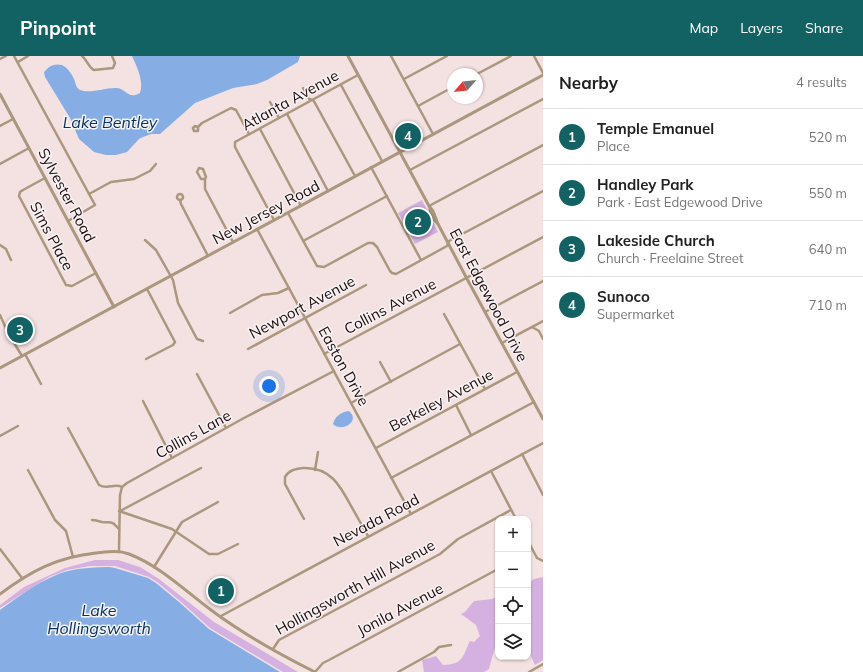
<!DOCTYPE html>
<html lang="en">
<head>
<meta charset="utf-8">
<style>
	:root { --surface:#fff; --page:#f2f2f2; --text:#222; --muted:#767676; --line:#e0e0e0; --accent:#126264 }
	body { margin:0; font-family:Mulish,sans-serif; background:var(--page); color:var(--text) }
	.controls { position:absolute; right:12px; bottom:12px; display:grid; overflow:hidden; border-radius:8px; box-shadow:0 1px 3px #0004 }
	.controls button { width:36px; height:36px; display:grid; place-items:center; padding:0; border:0; border-bottom:1px solid var(--line); background:var(--surface); color:var(--text); font:20px sans-serif }
	.compass { position:absolute; left:447px; top:12px; width:36px; height:36px; border-radius:50%; background:var(--surface); box-shadow:0 1px 3px #0004; rotate:242deg }
	.you { position:absolute; left:269px; top:330px; width:14px; height:14px; margin:-10px; border:3px solid #fff; border-radius:50%; background:#1a73e8; box-shadow:0 0 0 6px #1a73e833 }
	.badge { display:grid; place-items:center; width:26px; height:26px; border-radius:50%; background:var(--accent); color:#fff; font-size:13px; font-weight:700 }
	.pin { position:absolute; translate:-50% -50%; border:2px solid #fff; box-shadow:0 1px 4px #0006 }
	.list { margin:0; padding:0; list-style:none }
	h2 { display:flex; justify-content:space-between; align-items:center; height:52px; margin:0; padding:0 16px; font-size:17px }
	h2 small { font-size:13px; font-weight:400; color:var(--muted) }
	.list li { display:grid; grid-template-columns:26px 1fr auto; gap:12px; align-items:center; box-sizing:border-box; height:56px; padding:0 16px; border-top:1px solid var(--line) }
	.list b { display:block; font-size:15px; white-space:nowrap }
	.list p { margin:0; font-size:13px; white-space:nowrap; color:var(--muted) }
	.list em { font-size:13px; font-style:normal; color:var(--muted) }
	.icon { flex:none; width:22px; height:22px; fill:none; stroke:currentColor; stroke-width:2; stroke-linecap:round; stroke-linejoin:round }
	.map { position:relative; flex:none; width:543px; height:616px; overflow:hidden }
	header { display:flex; align-items:center; gap:24px; box-sizing:border-box; height:56px; padding:0 20px; background:var(--accent); color:#fff }
	header strong { font-size:19px }
	nav { display:flex; gap:22px; margin-inline-start:auto; font-size:14px }
	main { display:flex }
	aside { flex:1; background:var(--surface) }
	.map>svg:first-child { display:block }
	.green { fill:#d5b1e1 }
	.water { fill:#86ade4 }
	.lines { fill:none; stroke-linecap:round; stroke-linejoin:round }
	.minor { stroke:#aa977d; stroke-width:2.5 }
	.tertiary { stroke:#aa977d; stroke-width:3 }
	.labels { text-anchor:middle; dominant-baseline:central; stroke-width:3; stroke-linejoin:round; paint-order:stroke }
	.street-label { font-size:15px; fill:#25090c; stroke:#f4f4f4 }
	.water-label { font-size:16px; font-style:italic; fill:#0c3162; stroke:#f4f4f4 }
</style>
</head>
<body>
<header>
<strong>Pinpoint</strong>
<nav><a>Map</a><a>Layers</a><a>Share</a></nav>
</header>
<main>
<div class="map">
<svg width="543" height="616" viewBox="0 0 543 616">
	<rect width="100%" height="100%" fill="#f4e2e2"/>
	<g class="green">
		<path d="M422 144 438 176 415 188 398 157Z"/>
		<path d="M95 504H118L140 511 159 523 214 566 298 616H283L210 572 180 545 157 526 149 521 115 510H90L67 514 49 521 0 552V549L24 531 65 512Z"/>
		<path d="M543 521V604L535 609 528 594V527L534 523Z"/>
		<path d="M498 540V583L495 591 489 613 484 616H424L422 604 436 600 443 609C463 608 462 602 470 585L474 586 480 580 476 569 461 558 465 556 474 545 492 543Z"/>
	</g>
	<g class="water">
		<path d="M132 0H300L298 6 267 24 257 28 233 32 195 47 160 78H151L143 81 139 83 127 96 116 99H106L94 96 79 83 70 62 45 21 44 16C49 10 54 7 62 9 68 12 71 17 74 23 76 27 75 31 80 34 90 38 107 31 117 32 127 33 128 44 140 37 144 25 137 11 132 0Z"/>
		<path d="M349 355C361 365 342 377 333 368 335 360 341 356 349 355Z"/>
		<path d="M109 511 115 512 148 522 156 527 179 546 209 573 280 616H0V554C20 540 44 521 68 515 81 512 95 511 109 511Z"/>
	</g>
	<g class="lines">
		<g class="minor">
			<path d="M14 0 95 149 68 165"/>
			<path d="M82 0C87 4 89 12 94 14L113 12 115 7 112 0"/>
			<path d="M391 0 433 78"/>
			<path d="M534 0 543 17"/>
			<path d="M0 3 6 0"/>
			<path d="M18 6 28 0"/>
			<path d="M477 18 511 0"/>
			<path d="M404 23 447 0"/>
			<path d="M341 29 382 105"/>
			<path d="M303 32 309 43 313 44 315 47 355 120"/>
			<path d="M270 46 279 62"/>
			<path d="M418 50 453 31"/>
			<path d="M287 58 328 135"/>
			<path d="M0 70 13 63"/>
			<path d="M198 71V75H194L193 72 195 70 198 71 202 67 231 52 236 54 249 78"/>
			<path d="M260 73 301 150"/>
			<path d="M0 108 29 92"/>
			<path d="M371 111 421 204"/>
			<path d="M199 112 203 113 206 121 205 123H201L197 116Z"/>
			<path d="M410 114 543 43"/>
			<path d="M45 122 23 134 20 136 19 140 66 229 72 230 96 217"/>
			<path d="M205 123V133L233 186"/>
			<circle cx="180" cy="141" r="3"/>
			<path d="M89 138 111 126 134 123 150 115 156 108"/>
			<path d="M180 144 181 148 208 200"/>
			<path d="M429 150 543 89"/>
			<path d="M288 157 317 210 324 211 368 187H373L377 191 390 215 392 217 396 218 447 190 449 185 543 135"/>
			<path d="M274 164 235 91V86L358 19"/>
			<path d="M257 173 411 458"/>
			<path d="M145 184 156 194 173 224 178 247 197 283 203 285"/>
			<path d="M303 185 387 140"/>
			<path d="M0 189 6 193 11 204"/>
			<path d="M485 256 543 225"/>
			<path d="M230 257 262 239 278 237 289 232"/>
			<path d="M444 258 485 333"/>
			<path d="M0 259 8 277 22 300"/>
			<path d="M532 271 539 275 543 283"/>
			<path d="M502 287 543 265"/>
			<path d="M248 293 366 229"/>
			<path d="M25 298 41 328"/>
			<path d="M324 298 543 181"/>
			<path d="M146 303 173 289 175 286 147 233"/>
			<path d="M380 306 391 326"/>
			<path d="M197 318 226 372"/>
			<path d="M143 345 172 402"/>
			<path d="M351 347 460 288"/>
			<path d="M456 349 471 379"/>
			<path d="M68 372 99 429C108 434 114 427 122 431"/>
			<path d="M0 380 18 370"/>
			<path d="M376 392 517 316"/>
			<path d="M522 398 543 439"/>
			<path d="M28 414 55 464 66 475 73 501"/>
			<path d="M315 414 318 396"/>
			<path d="M491 415 516 463"/>
			<path d="M391 422 534 346"/>
			<path d="M119 455 172 473 209 498H218L238 488"/>
			<path d="M120 455 201 412"/>
			<path d="M304 463 285 428V421C289 414 295 413 303 412 330 411 340 429 351 450 357 460 362 470 368 480"/>
			<path d="M92 464C96 464 98 465 102 466 112 467 111 464 119 473"/>
			<path d="M528 485 537 502 543 505"/>
			<path d="M0 493 22 522"/>
			<path d="M119 495 120 439 122 431 127 427 244 362 334 315"/>
			<path d="M154 511 182 466 218 446"/>
			<path d="M221 560 543 387"/>
			<path d="M273 593 279 584 440 498 458 483 511 454"/>
			<path d="M315 616 323 607 329 604 498 513"/>
			<path d="M398 616 434 596 439 591 451 589"/>
			<path d="M529 616 543 608"/>
		</g>
		<g class="tertiary">
			<path d="M348 0 429 150 433 155 438 168 466 221 543 363"/>
			<path d="M0 38 114 251"/>
			<path d="M430 153C430 159 434 164 438 168"/>
			<path d="M0 312 543 19"/>
			<path d="M0 538C31 515 57 501 96 497 107 496 118 494 129 498 160 510 184 534 211 554 243 578 279 598 315 616"/>
		</g>
	</g>
	<g class="labels">
		<g class="street-label">
			<text transform="translate(290 44) rotate(-29)">Atlanta Avenue</text>
			<text transform="translate(67 139) rotate(62)">Sylvester Road</text>
			<text transform="translate(266 156) rotate(-28)">New Jersey Road</text>
			<text transform="translate(52 180) rotate(62)">Sims Place</text>
			<text transform="translate(489 239) rotate(62)">East Edgewood Drive</text>
			<text transform="translate(390 250) rotate(-28)">Collins Avenue</text>
			<text transform="translate(302 251) rotate(-28)">Newport Avenue</text>
			<text transform="translate(344 310) rotate(61)">Easton Drive</text>
			<text transform="translate(441 344) rotate(-28)">Berkeley Avenue</text>
			<text transform="translate(193 378) rotate(-29)">Collins Lane</text>
			<text transform="translate(376 464) rotate(-28)">Nevada Road</text>
			<text transform="translate(355 531) rotate(-29)">Hollingsworth Hill Avenue</text>
			<text transform="translate(400 553) rotate(-28)">Jonila Avenue</text>
		</g>
		<g class="water-label">
			<text x="110" y="66">Lake Bentley</text>
			<text x="99" y="554">Lake<tspan x="99" dy="18">Hollingsworth</tspan></text>
		</g>
	</g>
</svg>
<div class="controls">
<button>+</button>
<button>−</button>
<button><svg class="icon" aria-label="locate" viewBox="0 0 24 24"><circle cx="12" cy="12" r="6"/><path d="M12 2v4M12 18v4M2 12h4M18 12h4"/></svg></button>
<button><svg class="icon" aria-label="layers" viewBox="0 0 24 24"><path d="M12 4l9 5-9 5-9-5zM3 14l9 5 9-5"/></svg></button>
</div>
<svg class="compass" viewBox="-18 -18 36 36"><path d="M0-13l5 13h-10z" fill="#e53935"/><path d="M0 13l5-13h-10z" fill="#767676"/></svg>
<div class="you"></div>
<div class="pin badge" style="left:221px;top:535px">1</div>
<div class="pin badge" style="left:418px;top:166px">2</div>
<div class="pin badge" style="left:20px;top:274px">3</div>
<div class="pin badge" style="left:408px;top:80px">4</div>
</div>
<aside>
<h2>Nearby<small>4 results</small></h2>
<ul class="list">
<li><span class="badge">1</span><div><b>Temple Emanuel</b><p>Place</p></div><em>520 m</em></li>
<li><span class="badge">2</span><div><b>Handley Park</b><p>Park · East Edgewood Drive</p></div><em>550 m</em></li>
<li><span class="badge">3</span><div><b>Lakeside Church</b><p>Church · Freelaine Street</p></div><em>640 m</em></li>
<li><span class="badge">4</span><div><b>Sunoco</b><p>Supermarket</p></div><em>710 m</em></li>
</ul>
</aside>
</main>
</body>
</html>
